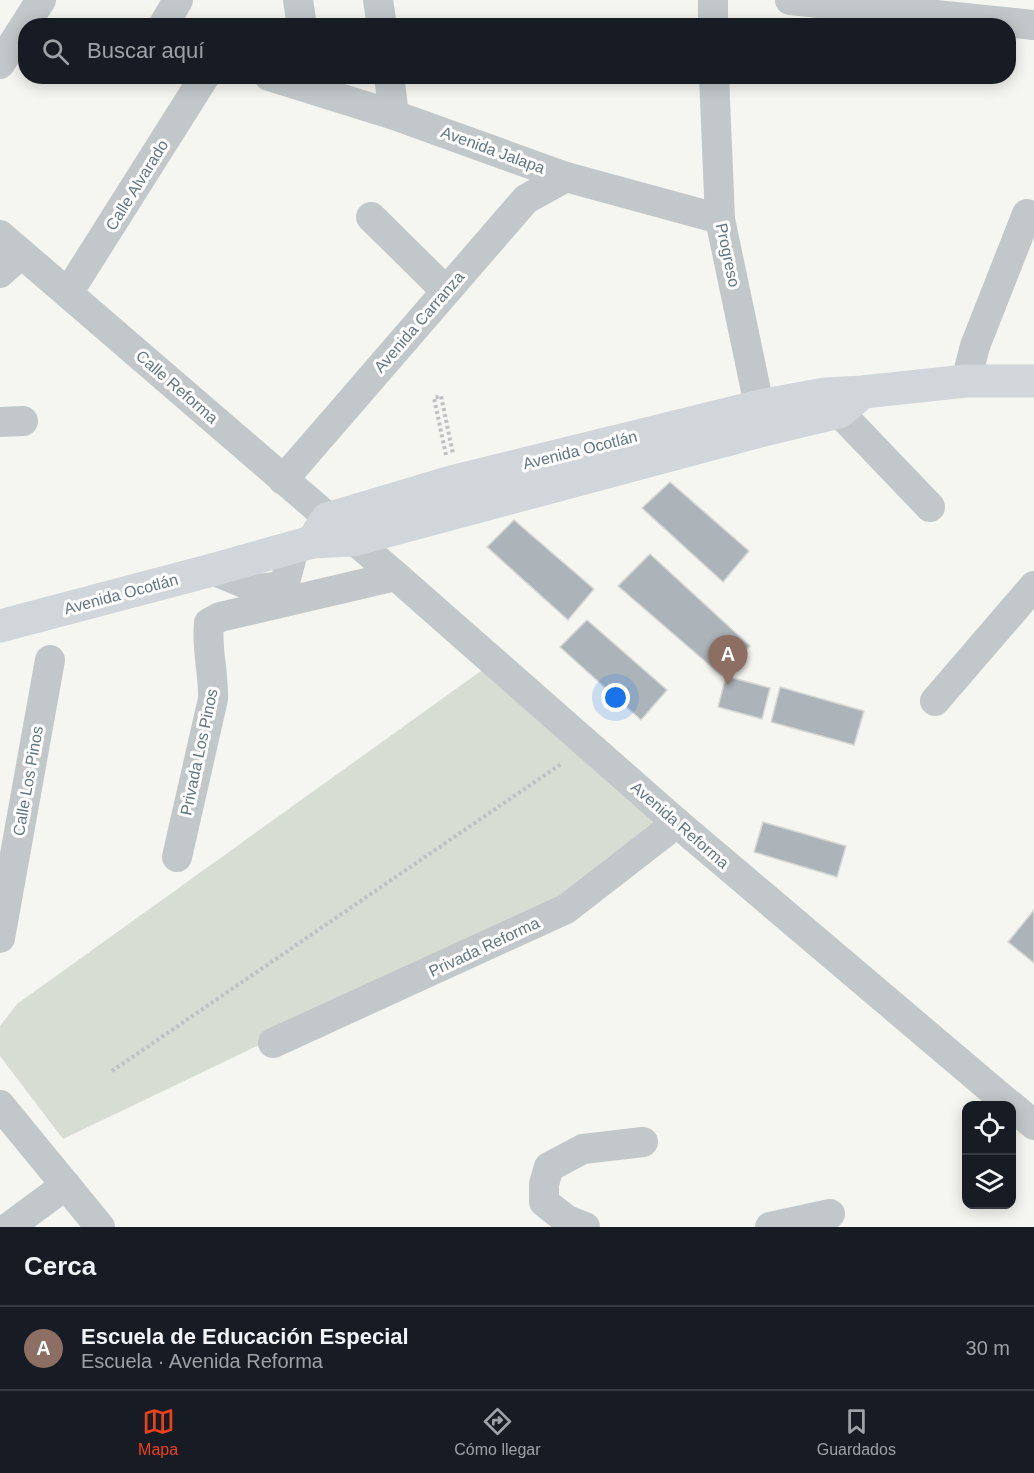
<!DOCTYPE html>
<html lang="es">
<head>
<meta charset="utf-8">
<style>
	:root { --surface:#171b24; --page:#20242c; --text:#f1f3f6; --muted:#9ea1a6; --line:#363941; --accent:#ec421b }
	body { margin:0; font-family:Helvetica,sans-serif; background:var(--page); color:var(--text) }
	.controls { position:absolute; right:18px; bottom:18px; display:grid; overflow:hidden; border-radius:12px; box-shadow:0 3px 15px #0003 }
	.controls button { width:54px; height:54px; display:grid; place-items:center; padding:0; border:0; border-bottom:2px solid var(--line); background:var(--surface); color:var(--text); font:30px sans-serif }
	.you { position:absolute; left:616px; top:698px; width:21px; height:21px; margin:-15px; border:4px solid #fff; border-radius:50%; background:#1a73e8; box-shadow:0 0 0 9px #1a73e833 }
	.badge { display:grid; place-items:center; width:39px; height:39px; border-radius:50%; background:var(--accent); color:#fff; font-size:20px; font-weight:700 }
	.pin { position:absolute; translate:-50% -50px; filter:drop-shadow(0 2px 3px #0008) }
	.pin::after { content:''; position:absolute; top:32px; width:21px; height:18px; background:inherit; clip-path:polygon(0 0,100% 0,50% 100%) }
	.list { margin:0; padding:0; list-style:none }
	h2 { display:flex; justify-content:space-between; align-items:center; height:78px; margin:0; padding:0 24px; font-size:26px }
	h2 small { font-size:20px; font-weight:400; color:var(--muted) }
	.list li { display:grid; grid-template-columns:39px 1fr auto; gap:18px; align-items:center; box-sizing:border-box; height:84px; padding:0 24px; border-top:2px solid var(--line) }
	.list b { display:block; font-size:22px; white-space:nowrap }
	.list p { margin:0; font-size:20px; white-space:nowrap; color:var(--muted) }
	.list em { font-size:20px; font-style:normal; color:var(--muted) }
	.icon { flex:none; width:33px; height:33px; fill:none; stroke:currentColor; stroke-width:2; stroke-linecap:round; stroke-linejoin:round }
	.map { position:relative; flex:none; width:1034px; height:1227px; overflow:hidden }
	.search { position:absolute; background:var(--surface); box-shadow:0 3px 15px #0003; left:18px; right:18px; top:18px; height:66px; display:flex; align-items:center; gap:15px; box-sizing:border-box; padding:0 21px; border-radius:24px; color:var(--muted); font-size:22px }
	.sheet { height:162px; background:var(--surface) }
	nav { display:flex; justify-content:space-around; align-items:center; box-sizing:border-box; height:84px; border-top:2px solid var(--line); background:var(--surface); font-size:16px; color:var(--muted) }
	nav a { display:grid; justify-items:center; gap:3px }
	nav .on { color:var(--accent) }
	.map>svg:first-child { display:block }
	.green { fill:#d7ddd2 }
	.building { fill:#acb4b9; stroke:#d7d7d4; stroke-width:1.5 }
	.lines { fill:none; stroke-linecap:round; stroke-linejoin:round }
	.path { stroke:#bec0c2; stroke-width:4; stroke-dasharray:3 3; stroke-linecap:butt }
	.minor { stroke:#c2c7c9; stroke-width:30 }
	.major { stroke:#d1d6da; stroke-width:33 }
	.labels { text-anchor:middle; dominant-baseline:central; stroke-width:6; stroke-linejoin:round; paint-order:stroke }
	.street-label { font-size:16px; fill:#637784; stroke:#fff }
</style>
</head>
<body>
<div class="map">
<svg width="1034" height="1227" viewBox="0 0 1034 1227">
	<rect width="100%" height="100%" fill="#f5f5f1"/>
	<path class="green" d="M485 668 664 825 566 898 63 1139 0 1056V1026L17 1004Z"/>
	<g class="building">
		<path d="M670 482 749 551 723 582 642 508Z"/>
		<path d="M514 520 594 589 568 620 487 547Z"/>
		<path d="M650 554 750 646 721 675 618 586Z"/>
		<path d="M587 620 667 690 641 720 560 647Z"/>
		<path d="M726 676 770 688 762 719 718 707Z"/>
		<path d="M780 687 864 711 854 745 771 722Z"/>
		<path d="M763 822 846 846 837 877 754 852Z"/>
		<path d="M1034 910V963L1008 942Z"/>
	</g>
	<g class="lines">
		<g class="path">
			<path d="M446 455 434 398 441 396 453 454"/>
			<path d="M112 1071 561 764"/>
		</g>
		<g class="minor">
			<path d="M298 0 302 26"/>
			<path d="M378 0 382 26"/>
			<path d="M713 0V26"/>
			<path d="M790 0 1034 25"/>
			<path d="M163 26 178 0"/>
			<path d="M0 64 41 0"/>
			<path d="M269 76 394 115 566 177 720 219"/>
			<path d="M389 76 394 115"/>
			<path d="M714 76 720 219 764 429"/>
			<path d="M371 217 446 291"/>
			<path d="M0 235 396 576 677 823 1011 1106"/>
			<path d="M0 273 21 254"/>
			<path d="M68 293 205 76"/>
			<path d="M966 381 975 346 1027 214"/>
			<path d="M825 394 839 412 930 507"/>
			<path d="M0 422 23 421"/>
			<path d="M283 480 526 199 566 177"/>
			<path d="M212 570 258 589 284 586 294 548"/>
			<path d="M935 701 1034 586"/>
			<path d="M177 857 213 699C214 673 206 649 209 623L220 617 396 576"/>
			<path d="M0 938 50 660"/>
			<path d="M273 1043 566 909 677 823"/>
			<path d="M0 1105 100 1227"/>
			<path d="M1012 1106 1034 1125"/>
			<path d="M9 1227 66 1185"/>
			<path d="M585 1227 567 1220 544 1202V1184L549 1167 583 1149 643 1142"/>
			<path d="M770 1227 830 1214"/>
		</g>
		<g class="major">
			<path d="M312 542 327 519 451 482 760 406 825 394 863 392 966 381H1034"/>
			<path d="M0 626 212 570 312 542 353 540 764 430 839 412 863 392"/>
		</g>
	</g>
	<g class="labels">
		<g class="street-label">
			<text transform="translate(493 150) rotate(20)">Avenida Jalapa</text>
			<text transform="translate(137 185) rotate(-58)">Calle Alvarado</text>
			<text transform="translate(728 255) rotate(78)">Progreso</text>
			<text transform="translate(419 322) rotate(-49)">Avenida Carranza</text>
			<text transform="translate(177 387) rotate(41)">Calle Reforma</text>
			<text transform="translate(580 450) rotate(-14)">Avenida Ocotlán</text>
			<text transform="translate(121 594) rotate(-15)">Avenida Ocotlán</text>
			<text transform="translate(199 752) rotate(-78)">Privada Los Pinos</text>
			<text transform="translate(28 781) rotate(-80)">Calle Los Pinos</text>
			<text transform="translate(680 825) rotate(41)">Avenida Reforma</text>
			<text transform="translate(484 947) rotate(-25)">Privada Reforma</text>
		</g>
	</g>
</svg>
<div class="controls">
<button><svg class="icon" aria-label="locate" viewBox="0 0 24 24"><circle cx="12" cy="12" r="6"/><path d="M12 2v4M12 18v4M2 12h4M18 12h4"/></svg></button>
<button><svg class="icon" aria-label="layers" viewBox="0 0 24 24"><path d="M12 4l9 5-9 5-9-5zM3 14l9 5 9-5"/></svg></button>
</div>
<div class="you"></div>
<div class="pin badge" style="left:728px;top:685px;background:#8d6e63">A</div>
<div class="search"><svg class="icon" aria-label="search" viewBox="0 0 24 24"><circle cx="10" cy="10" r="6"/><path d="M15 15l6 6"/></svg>Buscar aquí</div>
</div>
<section class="sheet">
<h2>Cerca<small></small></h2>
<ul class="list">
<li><span class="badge" style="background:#8d6e63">A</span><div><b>Escuela de Educación Especial</b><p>Escuela · Avenida Reforma</p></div><em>30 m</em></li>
</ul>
</section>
<nav>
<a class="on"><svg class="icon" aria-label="map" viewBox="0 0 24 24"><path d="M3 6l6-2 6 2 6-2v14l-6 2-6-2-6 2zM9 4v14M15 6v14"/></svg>Mapa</a>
<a><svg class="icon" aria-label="directions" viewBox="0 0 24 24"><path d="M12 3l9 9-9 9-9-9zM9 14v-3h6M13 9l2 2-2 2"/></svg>Cómo llegar</a>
<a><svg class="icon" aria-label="saved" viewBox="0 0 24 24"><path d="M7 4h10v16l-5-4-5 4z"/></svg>Guardados</a>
</nav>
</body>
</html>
